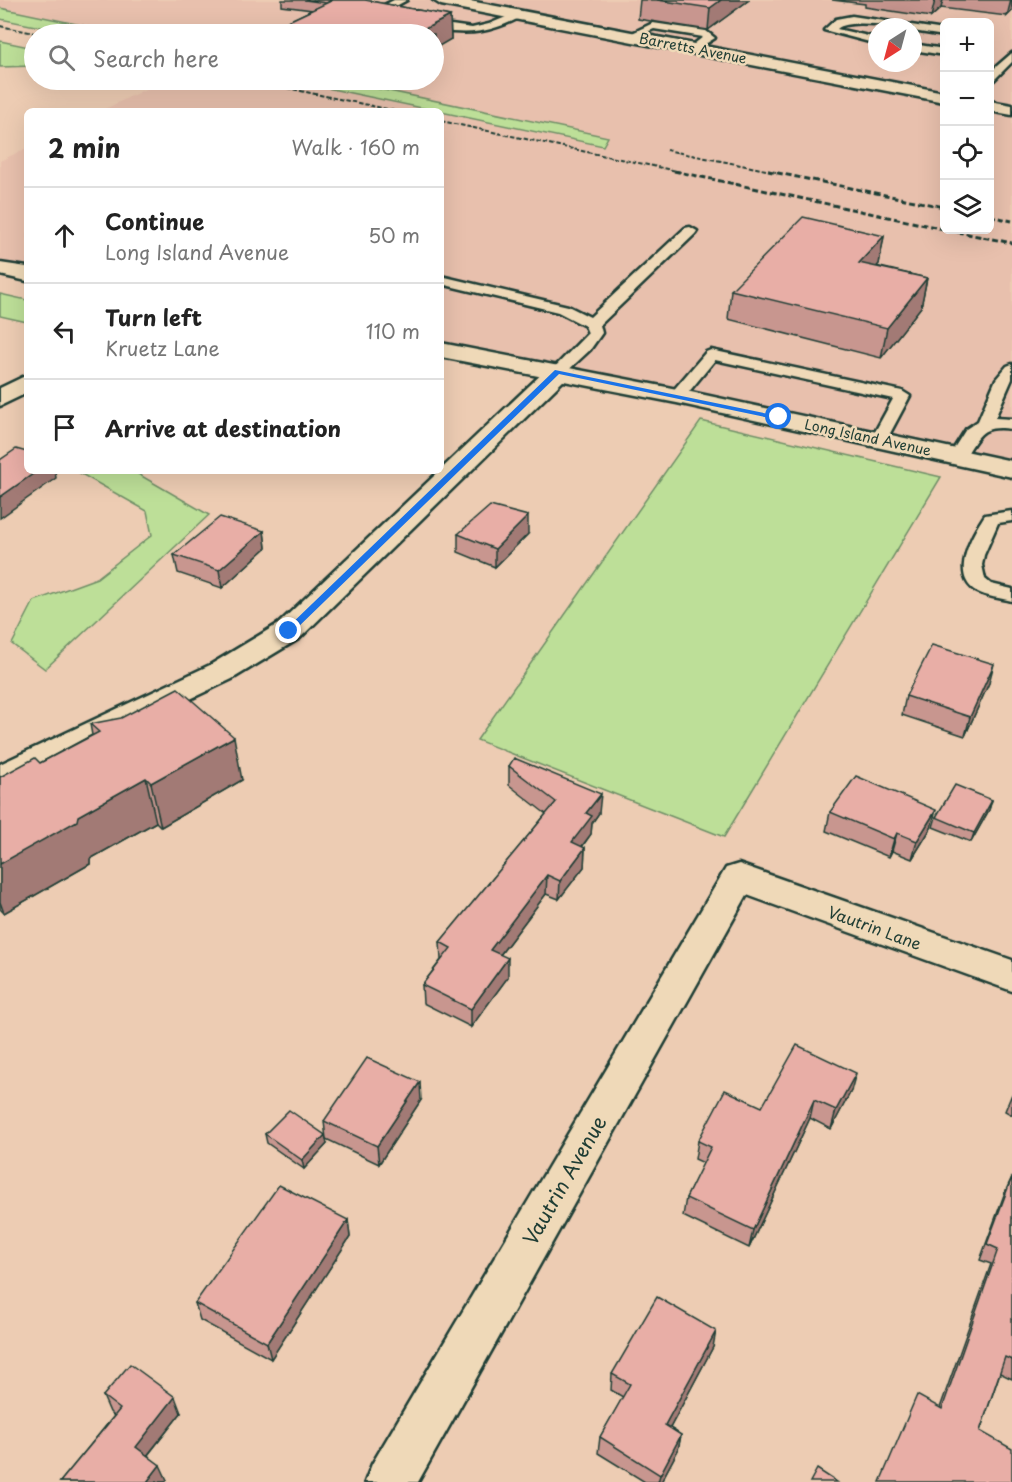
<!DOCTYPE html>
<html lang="en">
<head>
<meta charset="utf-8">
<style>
	:root { --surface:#fff; --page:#f2f2f2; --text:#222; --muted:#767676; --line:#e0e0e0 }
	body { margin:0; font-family:"Playpen Sans",sans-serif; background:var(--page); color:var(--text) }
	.controls { position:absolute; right:18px; top:18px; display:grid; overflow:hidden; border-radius:9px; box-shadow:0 6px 24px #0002 }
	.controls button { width:54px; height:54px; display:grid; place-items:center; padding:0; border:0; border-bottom:2px solid var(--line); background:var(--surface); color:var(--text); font:30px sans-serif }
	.compass { position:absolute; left:868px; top:18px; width:54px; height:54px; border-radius:50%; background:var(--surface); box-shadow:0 6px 24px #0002; rotate:216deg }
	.stop { position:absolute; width:18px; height:18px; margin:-14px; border:4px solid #1a73e8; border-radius:50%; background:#fff }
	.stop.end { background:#1a73e8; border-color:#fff; box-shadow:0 2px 6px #0008 }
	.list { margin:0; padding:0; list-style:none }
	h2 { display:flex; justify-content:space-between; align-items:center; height:78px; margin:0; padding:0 24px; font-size:26px }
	h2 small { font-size:20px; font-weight:400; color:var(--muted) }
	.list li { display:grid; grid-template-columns:39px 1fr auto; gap:18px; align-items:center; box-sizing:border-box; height:96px; padding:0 24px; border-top:2px solid var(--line) }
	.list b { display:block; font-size:22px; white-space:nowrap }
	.list p { margin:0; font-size:20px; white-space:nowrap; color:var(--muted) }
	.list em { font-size:20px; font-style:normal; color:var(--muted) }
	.icon { flex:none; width:33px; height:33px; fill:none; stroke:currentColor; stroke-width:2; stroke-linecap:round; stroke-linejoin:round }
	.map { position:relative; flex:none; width:1012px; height:1482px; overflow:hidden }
	.search { position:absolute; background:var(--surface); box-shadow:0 6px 24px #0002; left:24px; top:24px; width:420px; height:66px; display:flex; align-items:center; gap:15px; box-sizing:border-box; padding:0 21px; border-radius:33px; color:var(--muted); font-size:22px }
	.panel { position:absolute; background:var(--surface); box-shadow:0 6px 24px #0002; left:24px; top:108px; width:420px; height:366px; border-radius:9px }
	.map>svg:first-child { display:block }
	.built { fill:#e8c0ad; fill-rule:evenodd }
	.green { fill:#bddf98; stroke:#6e8e66; stroke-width:1.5 }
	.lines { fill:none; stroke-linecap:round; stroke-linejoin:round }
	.service-casing { stroke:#1f3d34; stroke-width:5 }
	.minor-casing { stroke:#1f3d34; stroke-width:5 }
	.tertiary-casing { stroke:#1f3d34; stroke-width:5 }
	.service { fill:#efd9b8; fill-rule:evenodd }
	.minor { fill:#efd9b8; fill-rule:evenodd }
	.tertiary { fill:#efd9b8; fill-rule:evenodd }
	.rail-far1 { stroke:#1f3d34; stroke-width:2; stroke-dasharray:4.5 2; stroke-linecap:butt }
	.rail { stroke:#1f3d34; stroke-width:3; stroke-dasharray:6 3; stroke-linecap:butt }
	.wall { fill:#c8968f; stroke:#1f3d34; stroke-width:1.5 }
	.shaded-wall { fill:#a27a74; stroke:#1f3d34; stroke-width:1.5 }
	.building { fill:#e8aea6; stroke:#1f3d34; stroke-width:1.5 }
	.route { fill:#1a73e8 }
	.labels { text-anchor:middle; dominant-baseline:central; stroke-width:5; stroke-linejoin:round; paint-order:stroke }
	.far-street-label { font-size:14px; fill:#1f3d34; stroke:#efd9b8 }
	.street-label { font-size:16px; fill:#1f3d34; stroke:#efd9b8 }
	.near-street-label { font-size:20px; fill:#1f3d34; stroke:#efd9b8 }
</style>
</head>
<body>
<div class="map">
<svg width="1012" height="1482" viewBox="0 0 1012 1482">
	<rect width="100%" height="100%" fill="#edccb3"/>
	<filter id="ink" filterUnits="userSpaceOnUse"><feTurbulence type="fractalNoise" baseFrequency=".0167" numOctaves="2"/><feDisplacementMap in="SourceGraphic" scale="12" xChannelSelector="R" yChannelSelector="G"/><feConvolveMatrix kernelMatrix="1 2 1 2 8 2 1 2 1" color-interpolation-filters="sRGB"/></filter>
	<g filter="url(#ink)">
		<g class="built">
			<path d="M0 0H1012V465L441 350V111H101L164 80H434V34H107L0 12ZM944 22H990V230H944ZM877 27H913V63H877Z"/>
			<path d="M27 148V266L0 261V161Z"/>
		</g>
		<g class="green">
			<path d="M0 8 124 34H75L0 19Z"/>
			<path d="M0 41 34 48V66L0 67Z"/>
			<path d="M289 80H337L608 137 603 146Z"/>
			<path d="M0 294 27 300V322L0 316Z"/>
			<path d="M701 421 941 477 724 837 477 740Z"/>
			<path d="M76 471H133L209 515 45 669 12 644 34 601 97 578 152 535 147 511Z"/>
		</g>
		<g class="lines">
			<g class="service-casing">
				<g id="service">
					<path d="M394 0H407L385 12 393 16V20L376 16 378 8Z"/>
					<path d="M518 12 523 15 521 17C494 31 471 36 440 30 433 29 424 28 418 24L423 21 472 28 489 24Z"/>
					<path d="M852 16 944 30V36L913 31V27C894 27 849 18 837 29L877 38V44L824 30 836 19Z"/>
					<path d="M653 23 706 31 715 38 694 51 689 48 703 37 654 29 631 39 626 36Z"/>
					<path d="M913 44 944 49V55L913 50Z"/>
					<path d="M1012 53V62L994 80 990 81V72Z"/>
					<path d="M690 227 697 231 695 234 600 325 602 333 590 350 563 375 558 377 550 372 588 333 585 326 558 312 441 284V276L568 306 590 317 685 228Z"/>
					<path d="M711 350 902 391 910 396 887 439 879 444 871 439 893 399 715 360 683 399H671L669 396 671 393 706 352Z"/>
					<path d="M1012 364V379L995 418 1012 419V429C980 424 979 436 963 460H951L949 456 966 429 978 421 996 379 1007 366Z"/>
					<path d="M1012 511V521L998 523 984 555 982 565 985 579 991 584 1012 589V601C1001 598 986 597 976 591 950 575 972 534 985 515Z"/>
				</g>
			</g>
			<g class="minor-casing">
				<g id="minor">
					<path d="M433 0H465L944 92V102L441 5Z"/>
					<path d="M990 101 1012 105V115L990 111Z"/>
					<path d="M558 365 567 367 570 372 567 377 300 638 232 679 0 790V764L210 665 278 624 549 367Z"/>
					<path d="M27 375V393L0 406V388Z"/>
					<path d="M739 864 1012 960V991L747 895 418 1482H365L372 1464 726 868Z"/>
				</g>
			</g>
			<g class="tertiary-casing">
				<g id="tertiary">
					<path d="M0 263 27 267V281L0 275Z"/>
					<path d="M441 343 677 389 1012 461V477L677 403 441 357Z"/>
				</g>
			</g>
			<use href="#service" class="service"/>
			<use href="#minor" class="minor"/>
			<use href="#tertiary" class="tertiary"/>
			<g class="rail-far1">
				<path d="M0 26 39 34"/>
				<path d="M249 80 396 111"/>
				<path d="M441 121 681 172"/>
				<path d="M666 150 776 172"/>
			</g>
			<g class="rail">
				<path d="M674 171 944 229"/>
				<path d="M768 171 944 207"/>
				<path d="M990 216 1012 221"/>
				<path d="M948 230 1012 243"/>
			</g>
		</g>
		<g class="wall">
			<path d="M282 0H365L450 16 451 39 434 34H281L280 25 312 10 282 6Z"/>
			<path d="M640 0H749L708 30 638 19Z"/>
			<path d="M832 0H1012V11L1007 16 941 8 931 17 865 7V4Z"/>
			<path d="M884 236 879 264 876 266 927 278 921 307 881 358 728 319 731 290Z"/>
			<path d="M264 531 266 548 222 588 178 573 174 555Z"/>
			<path d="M458 534H528L495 567 458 552Z"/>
			<path d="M989 683 965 736 902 715 906 696Z"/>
			<path d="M90 724 242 780 161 827 156 822 90 859V864L4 913 0 909V777L40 763 92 735Z"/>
			<path d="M509 766 599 813 592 823 591 834 582 847 585 848 584 867 559 899 546 894 500 955 508 977 471 1027 423 1003 422 985 441 960 440 942 546 814 509 785Z"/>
			<path d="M992 800 989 810 971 842 933 827 936 817Z"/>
			<path d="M830 812 931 828 912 859 892 851 889 857 826 831Z"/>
			<path d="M851 1091 831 1129 810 1118 749 1248 683 1216 686 1198 704 1163 695 1159 698 1141 762 1107Z"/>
			<path d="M1012 1094V1115L1005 1111Z"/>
			<path d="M421 1100 379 1164 326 1139 324 1121Z"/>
			<path d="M265 1134 327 1144 304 1169 267 1143Z"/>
			<path d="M1012 1177V1379L1000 1373 980 1431 940 1408 991 1264 980 1260 1005 1192Z"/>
			<path d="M348 1220 350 1237 271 1359 200 1320 195 1303Z"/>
			<path d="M713 1347 670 1428 681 1435 678 1450 661 1482H645L598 1453 600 1437 623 1397 611 1390 612 1374Z"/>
			<path d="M103 1396 181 1413 148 1455 167 1480 165 1482H60L114 1416 110 1412Z"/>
		</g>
		<g class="shaded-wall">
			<path d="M721 0H749L708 30 710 8Z"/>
			<path d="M935 0H943L941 8 931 17Z"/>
			<path d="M1011 0H1012V11L1007 16Z"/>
			<path d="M450 16 451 39 434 49V34H415Z"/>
			<path d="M884 236 879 264 854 291 859 263Z"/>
			<path d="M927 278 921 307 881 358 887 328Z"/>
			<path d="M37 471H55L56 478 0 518V497Z"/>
			<path d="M528 516V534L495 567V549Z"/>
			<path d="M264 531 266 548 222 588 219 570Z"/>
			<path d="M994 664 989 683 965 736 970 717Z"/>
			<path d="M234 737 242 780 161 827 151 783Z"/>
			<path d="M146 778 156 822 90 859V864L4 913 0 902V864L78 816Z"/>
			<path d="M601 794 599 813 592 823 591 834 571 861 572 842 586 813Z"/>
			<path d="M992 800 989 810 971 842 974 833Z"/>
			<path d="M936 810 931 828 912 859 917 841Z"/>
			<path d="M897 833 892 851 889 857 894 839Z"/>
			<path d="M585 848 584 867 559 899 560 881Z"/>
			<path d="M547 875 546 894 490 968V950Z"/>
			<path d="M508 958V977L471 1027V1009Z"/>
			<path d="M856 1073 851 1091 831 1129 836 1110Z"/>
			<path d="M420 1082 421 1100 379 1164 377 1146Z"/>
			<path d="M814 1100 810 1118 749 1248 753 1230Z"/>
			<path d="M325 1135 327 1144 304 1169 302 1160Z"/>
			<path d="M348 1220 350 1237 271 1359 267 1343Z"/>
			<path d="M716 1331 713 1347 663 1441 665 1425Z"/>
			<path d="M175 1397 181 1413 142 1462 136 1447Z"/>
			<path d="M681 1435 678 1450 661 1482H658L660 1475Z"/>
			<path d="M160 1465 167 1480 165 1482H147Z"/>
		</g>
		<g class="building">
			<path d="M305 0H333L326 3Z"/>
			<path d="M333 0H365L450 16 415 34H329L280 25Z"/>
			<path d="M657 0H721L710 8Z"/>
			<path d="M803 217 884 236 859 263 927 278 887 328 731 290Z"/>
			<path d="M16 449 27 452V471H37L0 497V460Z"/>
			<path d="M490 506 528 516 495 549 458 534Z"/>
			<path d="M220 517 264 531 219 570 174 555Z"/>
			<path d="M932 645 994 664 970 717 906 696Z"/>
			<path d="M178 688 234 737 151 783 146 778 78 816 77 821 0 864V777L35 758 40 763 99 732 90 724 121 718Z"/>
			<path d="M514 758 601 794 586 813 592 816 572 842 585 848 560 881 547 875 490 950 508 958 471 1009 422 985 451 948 440 942 556 802 509 766Z"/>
			<path d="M856 776 936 810 917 841 897 833 894 839 830 812Z"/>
			<path d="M955 785 992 800 974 833 936 817Z"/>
			<path d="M797 1045 856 1073 836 1110 814 1100 753 1230 686 1198 711 1147 698 1141 725 1090 762 1107Z"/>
			<path d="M367 1058 420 1082 377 1146 324 1121Z"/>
			<path d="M289 1110 325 1135 302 1160 265 1134Z"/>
			<path d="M1012 1177V1360L1005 1357 980 1431 1012 1449V1482H880L917 1395 942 1409 998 1249 987 1244Z"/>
			<path d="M279 1185 348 1220 267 1343 195 1303Z"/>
			<path d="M657 1297 716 1331 665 1425 681 1435 660 1475 600 1437 630 1384 612 1374Z"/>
			<path d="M130 1364 175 1397 136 1447 160 1465 147 1482H60L120 1409 103 1396Z"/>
			<path d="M817 1469 837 1482H810Z"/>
		</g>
	</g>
	<path class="route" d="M555 370 783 417 779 420 559 374 292 633H286V629Z"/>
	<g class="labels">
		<g class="far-street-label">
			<text transform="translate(693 48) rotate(11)">Barretts Avenue</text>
			<text transform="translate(868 437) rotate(12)">Long Island Avenue</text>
		</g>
		<g class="street-label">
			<text transform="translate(875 927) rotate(20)">Vautrin Lane</text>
		</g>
		<g class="near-street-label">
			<text transform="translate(564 1180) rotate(-60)">Vautrin Avenue</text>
		</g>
	</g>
</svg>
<div class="controls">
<button>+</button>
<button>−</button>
<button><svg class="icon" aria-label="locate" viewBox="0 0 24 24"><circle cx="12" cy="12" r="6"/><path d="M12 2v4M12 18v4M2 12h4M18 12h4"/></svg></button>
<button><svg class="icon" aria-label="layers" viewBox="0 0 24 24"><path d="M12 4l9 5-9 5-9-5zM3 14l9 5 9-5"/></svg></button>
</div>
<svg class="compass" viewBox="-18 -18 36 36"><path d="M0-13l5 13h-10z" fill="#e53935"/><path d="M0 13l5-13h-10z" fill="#767676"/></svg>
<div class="stop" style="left:779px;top:417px"></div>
<div class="stop end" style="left:289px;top:631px"></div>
<div class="search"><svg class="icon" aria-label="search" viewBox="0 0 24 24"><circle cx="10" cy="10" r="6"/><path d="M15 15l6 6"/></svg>Search here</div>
<section class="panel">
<h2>2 min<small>Walk · 160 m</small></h2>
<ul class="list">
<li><svg class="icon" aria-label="ahead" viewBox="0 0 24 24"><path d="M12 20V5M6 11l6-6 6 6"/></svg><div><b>Continue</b><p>Long Island Avenue</p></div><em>50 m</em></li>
<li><svg class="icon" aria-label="left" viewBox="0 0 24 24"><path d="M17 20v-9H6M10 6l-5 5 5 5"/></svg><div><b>Turn left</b><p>Kruetz Lane</p></div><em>110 m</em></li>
<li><svg class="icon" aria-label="arrive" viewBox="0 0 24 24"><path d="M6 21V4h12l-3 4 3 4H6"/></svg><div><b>Arrive at destination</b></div></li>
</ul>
</section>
</div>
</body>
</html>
